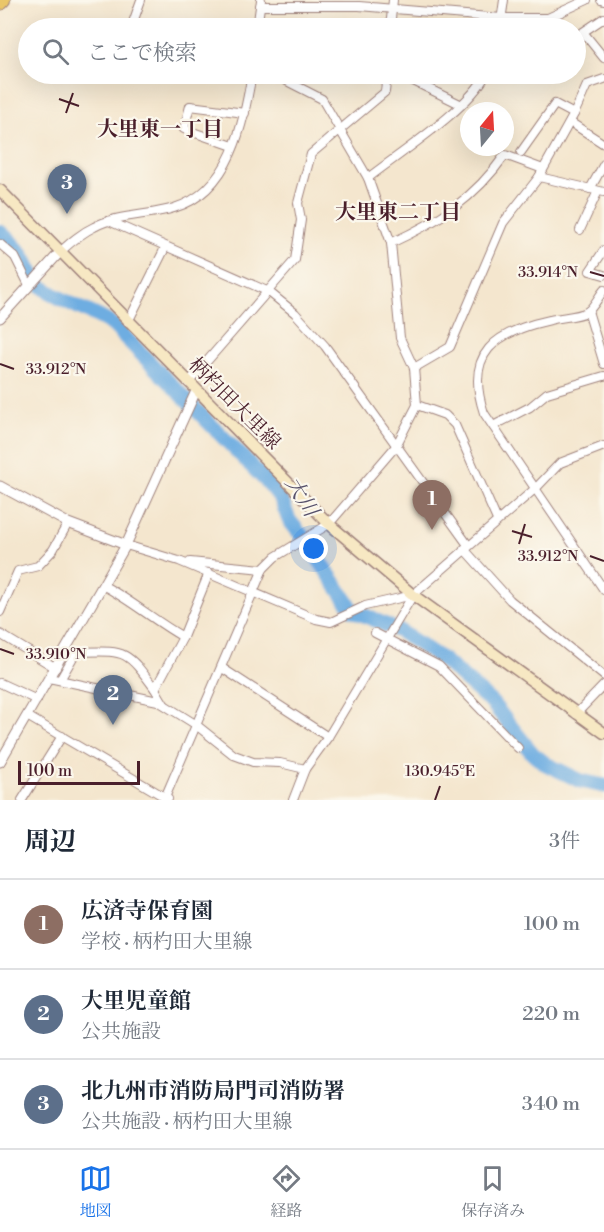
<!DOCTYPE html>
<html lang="ja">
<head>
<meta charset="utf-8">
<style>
	:root { --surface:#fff; --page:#f2f2f3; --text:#1f2937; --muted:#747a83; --line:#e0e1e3; --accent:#1a73e8 }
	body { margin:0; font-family:"Libre Bodoni","Noto Serif JP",serif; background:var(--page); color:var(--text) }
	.compass { position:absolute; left:460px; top:102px; width:54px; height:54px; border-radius:50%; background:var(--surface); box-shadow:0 6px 24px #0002; rotate:18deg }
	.scale { position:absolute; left:18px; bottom:15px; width:122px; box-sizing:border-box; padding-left:6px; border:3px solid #4a1f2b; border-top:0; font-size:16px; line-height:21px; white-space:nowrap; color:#4a1f2b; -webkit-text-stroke:4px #fbf7ec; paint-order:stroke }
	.you { position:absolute; left:314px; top:549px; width:21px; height:21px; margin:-15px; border:4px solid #fff; border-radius:50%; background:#1a73e8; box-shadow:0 0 0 9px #1a73e833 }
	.badge { display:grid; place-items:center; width:39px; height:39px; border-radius:50%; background:var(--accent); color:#fff; font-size:20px; font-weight:700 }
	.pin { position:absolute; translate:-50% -50px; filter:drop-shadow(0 2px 3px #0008) }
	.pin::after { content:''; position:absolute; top:32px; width:21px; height:18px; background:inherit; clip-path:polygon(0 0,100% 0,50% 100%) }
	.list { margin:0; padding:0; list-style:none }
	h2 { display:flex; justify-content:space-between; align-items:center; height:78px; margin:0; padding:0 24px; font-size:26px }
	h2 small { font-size:20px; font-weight:400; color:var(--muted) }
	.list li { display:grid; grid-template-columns:39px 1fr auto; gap:18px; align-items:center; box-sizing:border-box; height:90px; padding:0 24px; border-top:2px solid var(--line) }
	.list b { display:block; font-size:22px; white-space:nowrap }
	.list p { margin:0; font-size:20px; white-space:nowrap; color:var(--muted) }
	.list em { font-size:20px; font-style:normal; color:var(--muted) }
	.icon { flex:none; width:33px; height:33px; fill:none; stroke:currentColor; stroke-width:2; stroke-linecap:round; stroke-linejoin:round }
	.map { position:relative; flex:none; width:604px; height:800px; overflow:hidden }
	.search { position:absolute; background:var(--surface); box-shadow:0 6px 24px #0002; left:18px; right:18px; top:18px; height:66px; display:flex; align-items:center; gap:15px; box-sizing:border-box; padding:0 21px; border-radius:33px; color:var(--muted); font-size:22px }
	.sheet { height:348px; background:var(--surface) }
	nav { display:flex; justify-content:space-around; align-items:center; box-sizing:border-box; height:84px; border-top:2px solid var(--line); background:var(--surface); font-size:16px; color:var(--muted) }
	nav a { display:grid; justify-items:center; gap:3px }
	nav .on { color:var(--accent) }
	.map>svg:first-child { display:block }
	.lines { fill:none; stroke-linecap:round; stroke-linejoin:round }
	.river { stroke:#6eade1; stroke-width:15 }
	.minor-casing { stroke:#9f827c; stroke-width:10 }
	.tertiary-casing { stroke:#9f827c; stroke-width:11 }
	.secondary-casing { stroke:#9f827c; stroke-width:13 }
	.trunk-casing { stroke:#9f827c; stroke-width:14 }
	.minor { stroke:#fff; stroke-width:8 }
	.tertiary { stroke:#fff; stroke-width:9 }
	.secondary { stroke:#f7e8c3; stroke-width:10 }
	.trunk { stroke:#eac669; stroke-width:12 }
	.ticks { fill:none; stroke:#4a1f2b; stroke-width:2 }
	.labels { text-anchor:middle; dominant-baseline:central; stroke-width:4.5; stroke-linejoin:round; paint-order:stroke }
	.street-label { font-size:20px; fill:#4a1f2b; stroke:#fbf7ec }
	.neighbourhood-label { font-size:21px; font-weight:bold; fill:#4a1f2b; stroke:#fbf7ec }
	.water-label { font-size:21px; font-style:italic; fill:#57516b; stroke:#fbf7ec }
	.ticks-label { font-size:15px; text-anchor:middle; fill:#4a1f2b; stroke:#fbf7ec; stroke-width:4.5; stroke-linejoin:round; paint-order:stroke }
</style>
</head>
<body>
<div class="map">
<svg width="604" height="800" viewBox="0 0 604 800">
	<rect width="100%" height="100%" fill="#fbf7ec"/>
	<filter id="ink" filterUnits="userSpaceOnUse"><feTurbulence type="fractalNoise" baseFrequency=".0167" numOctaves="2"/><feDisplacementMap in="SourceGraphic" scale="12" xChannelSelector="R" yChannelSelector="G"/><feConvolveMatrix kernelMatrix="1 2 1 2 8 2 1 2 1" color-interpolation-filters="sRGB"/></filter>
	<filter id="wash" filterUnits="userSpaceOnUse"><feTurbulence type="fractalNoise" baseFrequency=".008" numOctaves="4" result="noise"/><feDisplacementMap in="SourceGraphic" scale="24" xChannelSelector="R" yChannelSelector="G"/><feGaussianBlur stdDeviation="1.35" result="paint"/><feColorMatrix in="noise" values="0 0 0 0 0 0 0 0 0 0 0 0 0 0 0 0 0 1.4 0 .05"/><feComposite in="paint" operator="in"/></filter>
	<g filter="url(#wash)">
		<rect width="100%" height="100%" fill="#f4e6ce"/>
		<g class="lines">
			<path class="river" d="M0 232C8 239 17 247 23 256 30 267 32 278 43 287 64 304 90 310 113 325L271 486 281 499 289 520 307 542 353 610 401 632 443 660 492 703 533 754 546 764 581 781 604 786"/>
		</g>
	</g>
	<g filter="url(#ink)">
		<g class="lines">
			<g class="minor-casing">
				<g id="minor">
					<path d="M601 0 604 1"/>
					<path d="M260 6H359L501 18H548L587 0"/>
					<path d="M604 18 583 32 604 58"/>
					<path d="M131 28 141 0"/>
					<path d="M257 28 261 0"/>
					<path d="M390 28 393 0"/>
					<path d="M500 28 504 0"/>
					<path d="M399 74 460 104"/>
					<path d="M570 122 604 144"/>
					<path d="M233 146 184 129 190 106 245 113"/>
					<path d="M521 152 555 104 574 114"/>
					<path d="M539 177 604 192"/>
					<path d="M368 178C400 153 470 108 486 74"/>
					<path d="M590 189 604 164"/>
					<path d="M109 221 269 292 295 313 325 346 468 545"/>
					<path d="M580 230 598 191"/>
					<path d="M391 243C439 221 474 199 505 155L543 169"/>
					<path d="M0 244 15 257 29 285"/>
					<path d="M604 250 590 271 604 275"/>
					<path d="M61 251C71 242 81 233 94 227 118 214 148 216 174 208 231 191 243 124 252 74"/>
					<path d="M604 290C599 296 593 308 587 312 577 317 561 317 550 320 495 332 464 353 484 413L604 590"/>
					<path d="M588 311 604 364"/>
					<path d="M128 322 165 248"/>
					<path d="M414 368 450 347 503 223 539 177 574 114 587 85 604 79"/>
					<path d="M188 383 295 260 301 220 298 203 311 154 385 92 387 74"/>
					<path d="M417 405 445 415 455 425 497 520"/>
					<path d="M493 426 530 407 547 393 604 376"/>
					<path d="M126 545 179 561 316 619 331 622 365 606 413 595"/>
					<path d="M464 549 510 600 604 676"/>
					<path d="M190 562 263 569"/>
					<path d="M104 586C132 601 155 621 183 637L209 573"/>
					<path d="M0 612 18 571 38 566 53 550 68 523"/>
					<path d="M375 633 439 666 518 748"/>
					<path d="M0 634 56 668"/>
					<path d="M222 668 328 737"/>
					<path d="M49 678 158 701 195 724 234 755 253 762 280 763 305 769"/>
					<path d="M60 680 76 652C126 651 125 648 155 689"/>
					<path d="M0 683 37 700"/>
					<path d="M164 704 155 689 183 637"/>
					<path d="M576 714 604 685"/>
					<path d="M27 716 168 799"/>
					<path d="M22 800 62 736"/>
					<path d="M164 800 263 569 275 557 329 524 396 446 417 405 414 368 400 338 391 243 368 178 322 99 273 74"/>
					<path d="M293 800 305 769 328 737 413 595 537 487 560 463 604 446"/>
				</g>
			</g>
			<g class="tertiary-casing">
				<g id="tertiary">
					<path d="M0 318 61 251"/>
					<path d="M0 486 68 523 126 545"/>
					<path d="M0 762 126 545 196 391"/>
				</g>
			</g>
			<g class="secondary-casing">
				<path id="secondary" d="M0 190 329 524 413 595 604 733"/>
			</g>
			<g class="trunk-casing">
				<path id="trunk" d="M0 4 4 0"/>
			</g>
			<use href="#minor" class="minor"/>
			<use href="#tertiary" class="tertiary"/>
			<use href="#secondary" class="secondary"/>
			<use href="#trunk" class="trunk"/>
		</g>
	</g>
	<path class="ticks" d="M59 99 79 106M66 113 73 93M590 272 604 276M0 364 14 369M512 531 532 537M519 544 525 524M590 556 604 561M0 649 14 654M435 800 440 786"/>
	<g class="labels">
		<g class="street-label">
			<text transform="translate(234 404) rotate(45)">柄杓田大里線</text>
		</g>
		<g class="neighbourhood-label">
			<text x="160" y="130">大里東一丁目</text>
			<text x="398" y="213">大里東二丁目</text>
		</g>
		<g class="water-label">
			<text transform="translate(301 497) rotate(58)">大川</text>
		</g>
	</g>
	<g class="ticks-label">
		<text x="548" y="277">33.914°N</text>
		<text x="56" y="374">33.912°N</text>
		<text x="548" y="561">33.912°N</text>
		<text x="56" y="659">33.910°N</text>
		<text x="440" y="776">130.945°E</text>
	</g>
</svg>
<svg class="compass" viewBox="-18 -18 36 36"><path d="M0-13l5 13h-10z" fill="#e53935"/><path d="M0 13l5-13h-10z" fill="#747a83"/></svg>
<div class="scale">100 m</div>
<div class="you"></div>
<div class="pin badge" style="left:432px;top:530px;background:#8d6e63">1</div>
<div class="pin badge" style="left:113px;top:725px;background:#5c6f8a">2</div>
<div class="pin badge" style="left:67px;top:214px;background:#5c6f8a">3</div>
<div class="search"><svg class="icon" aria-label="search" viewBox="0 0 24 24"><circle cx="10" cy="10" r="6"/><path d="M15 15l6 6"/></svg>ここで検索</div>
</div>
<section class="sheet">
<h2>周辺<small>3件</small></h2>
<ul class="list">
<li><span class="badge" style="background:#8d6e63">1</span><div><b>広済寺保育園</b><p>学校 · 柄杓田大里線</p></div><em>100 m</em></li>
<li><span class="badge" style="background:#5c6f8a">2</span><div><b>大里児童館</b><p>公共施設</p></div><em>220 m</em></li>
<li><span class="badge" style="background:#5c6f8a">3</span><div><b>北九州市消防局門司消防署</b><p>公共施設 · 柄杓田大里線</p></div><em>340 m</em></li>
</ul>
</section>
<nav>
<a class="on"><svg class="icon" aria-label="map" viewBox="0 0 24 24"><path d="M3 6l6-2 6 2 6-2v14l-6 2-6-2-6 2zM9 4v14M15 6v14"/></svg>地図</a>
<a><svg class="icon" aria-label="directions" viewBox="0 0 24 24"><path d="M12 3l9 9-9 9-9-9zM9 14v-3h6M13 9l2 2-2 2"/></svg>経路</a>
<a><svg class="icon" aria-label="saved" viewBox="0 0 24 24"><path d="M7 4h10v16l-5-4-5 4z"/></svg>保存済み</a>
</nav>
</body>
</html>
